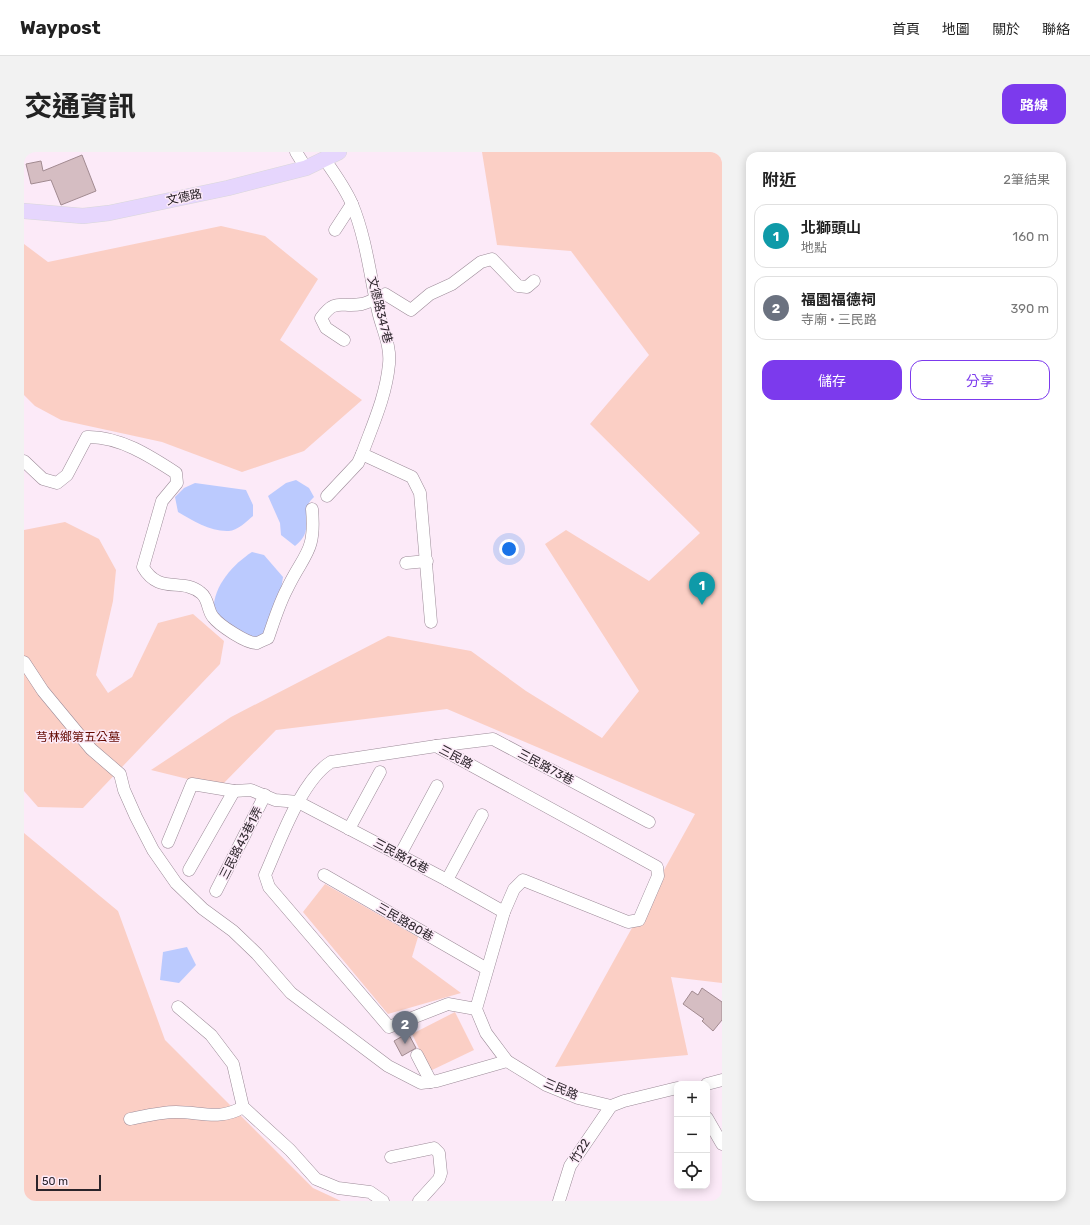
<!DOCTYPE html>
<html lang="zh-TW">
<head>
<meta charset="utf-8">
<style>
	:root { --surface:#fff; --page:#f2f2f2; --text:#222; --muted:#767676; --line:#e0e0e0; --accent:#7c3aed }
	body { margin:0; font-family:Rubik,"Noto Sans TC",sans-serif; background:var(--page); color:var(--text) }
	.controls { position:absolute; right:12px; bottom:12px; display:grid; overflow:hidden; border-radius:8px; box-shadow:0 2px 10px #0003 }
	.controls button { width:36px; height:36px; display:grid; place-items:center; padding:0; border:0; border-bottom:1px solid var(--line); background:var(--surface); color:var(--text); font:20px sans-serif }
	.scale { position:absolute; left:12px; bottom:10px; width:65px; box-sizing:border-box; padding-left:4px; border:2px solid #2b242a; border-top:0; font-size:11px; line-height:14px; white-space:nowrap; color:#2b242a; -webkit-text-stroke:3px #fceaf8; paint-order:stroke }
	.you { position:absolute; left:485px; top:397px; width:14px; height:14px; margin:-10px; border:3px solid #fff; border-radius:50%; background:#1a73e8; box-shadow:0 0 0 6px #1a73e833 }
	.badge { display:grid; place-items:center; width:26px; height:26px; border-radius:50%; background:var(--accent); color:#fff; font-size:13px; font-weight:700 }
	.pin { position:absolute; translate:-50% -33px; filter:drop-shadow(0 1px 2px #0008) }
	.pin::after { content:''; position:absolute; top:21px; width:14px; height:12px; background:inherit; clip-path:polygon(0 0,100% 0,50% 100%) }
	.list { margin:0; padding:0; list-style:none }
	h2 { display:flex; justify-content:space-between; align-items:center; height:52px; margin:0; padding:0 16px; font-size:17px }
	h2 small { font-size:13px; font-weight:400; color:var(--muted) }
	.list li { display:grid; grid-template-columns:26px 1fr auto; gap:12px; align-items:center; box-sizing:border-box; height:64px; margin:0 8px 8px; padding:0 8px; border:1px solid var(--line); border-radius:12px }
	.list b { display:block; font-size:15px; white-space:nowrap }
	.list p { margin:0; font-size:13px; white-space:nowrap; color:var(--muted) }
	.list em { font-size:13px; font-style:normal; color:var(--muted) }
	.actions { display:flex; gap:8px; padding:12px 16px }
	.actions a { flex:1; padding:9px 0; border:1px solid var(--accent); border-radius:12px; text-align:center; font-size:14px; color:var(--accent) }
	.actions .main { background:var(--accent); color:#fff }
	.icon { flex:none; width:22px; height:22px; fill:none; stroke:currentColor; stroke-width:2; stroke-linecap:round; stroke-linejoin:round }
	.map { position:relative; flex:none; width:698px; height:1049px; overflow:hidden; border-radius:12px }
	header { display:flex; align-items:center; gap:24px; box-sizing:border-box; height:56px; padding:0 20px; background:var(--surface); border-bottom:1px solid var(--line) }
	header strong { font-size:19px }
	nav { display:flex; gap:22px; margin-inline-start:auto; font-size:14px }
	.intro { display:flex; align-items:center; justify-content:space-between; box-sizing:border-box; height:96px; padding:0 24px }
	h1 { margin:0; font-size:28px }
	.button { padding:10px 18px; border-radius:12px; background:var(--accent); color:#fff; font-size:14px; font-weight:700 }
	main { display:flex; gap:24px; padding:0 24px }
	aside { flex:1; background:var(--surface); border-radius:12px; box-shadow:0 2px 10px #0003 }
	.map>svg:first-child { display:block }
	.green { fill:#fbcfc5 }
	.water { fill:#bbcafe }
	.building { fill:#d5bdc2; stroke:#a18a90 }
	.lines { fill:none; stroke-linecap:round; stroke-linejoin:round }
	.minor-casing { stroke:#9c8b98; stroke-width:13 }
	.major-casing { stroke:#d9d8d9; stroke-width:16 }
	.minor { stroke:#fff; stroke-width:12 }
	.major { stroke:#e6d6fd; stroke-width:15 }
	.labels { text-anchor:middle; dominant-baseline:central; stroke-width:3; stroke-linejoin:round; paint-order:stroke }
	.street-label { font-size:12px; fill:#2b242a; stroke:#fceaf8 }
	.park-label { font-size:12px; fill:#630800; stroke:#fceaf8 }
</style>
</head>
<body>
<header>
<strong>Waypost</strong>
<nav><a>首頁</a><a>地圖</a><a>關於</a><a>聯絡</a></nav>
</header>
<div class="intro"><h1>交通資訊</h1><a class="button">路線</a></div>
<main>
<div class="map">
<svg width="698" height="1049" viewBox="0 0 698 1049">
	<rect width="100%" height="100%" fill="#fceaf8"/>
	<g class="green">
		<path d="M458 0H698V831L647 825 664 903 531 915 671 662 423 557 252 578 196 635 127 618 207 565 364 484 447 499 502 539 578 586 615 539 521 392 542 378 625 429 676 381 566 272 625 203 547 99 473 93Z"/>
		<path d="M197 74 241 84 294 127 256 188 338 248 280 299 218 320 138 290 37 268 11 254 0 243V92L24 110Z"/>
		<path d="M41 370 75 387 92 418 89 449 72 523 84 541 108 525 134 471 169 462 200 489 196 512 59 656 14 655 0 639V378Z"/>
		<path d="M0 681 94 759 141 888 289 1036 317 1049H0Z"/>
		<path d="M301 732 394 785 388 805 437 841 364 862 279 760Z"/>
		<path d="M431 860 450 898 406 919 388 882Z"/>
	</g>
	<g class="water">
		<path d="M272 328 285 336 290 345C272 361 294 376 271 394L257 383 256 371 244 344 262 331Z"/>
		<path d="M171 331 222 338 229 353V364C223 369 213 379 205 379 187 380 169 369 154 360L151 345 160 336Z"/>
		<path d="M228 400 240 403 259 425 257 438 242 481 224 488 190 464C186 437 208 413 228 400Z"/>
		<path d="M163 795 172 813 155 831 136 828 139 800Z"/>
	</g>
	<g class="building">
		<path d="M58 3 72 39 37 53 27 28 7 32 2 12 17 9 19 19Z"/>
		<path d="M678 836 698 850V868L689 879 678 869 680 867 659 852 668 839 674 843Z"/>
		<path d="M384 881 392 896 378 904 370 889Z"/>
	</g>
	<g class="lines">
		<g class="minor-casing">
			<g id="minor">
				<path d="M272 0 282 16"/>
				<path d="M301 8C311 22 321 36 328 52 342 86 346 123 354 159 358 177 367 193 365 212 362 244 349 272 338 302L388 325 396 341 407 470"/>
				<path d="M311 78 328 52"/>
				<path d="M320 188 302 176 297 166C312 145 317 156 338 152 346 150 353 146 361 142L387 158 406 142 428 132 457 110 468 107 494 134 503 135 510 129"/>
				<path d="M0 309 19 327 33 331 43 323 63 285C95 284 126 304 152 321L153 331 138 349 119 415C135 443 158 425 177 441 185 447 183 458 189 465 195 473 223 492 233 491 236 490 241 487 244 486 250 469 255 452 263 437 280 401 292 401 288 357"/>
				<path d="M303 344 334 311 338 302"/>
				<path d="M382 411 403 409"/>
				<path d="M0 510 19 539 67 597 96 622 100 638 112 665 129 698 152 731 179 757 209 779 233 802 267 841 364 914 397 931 413 929 483 909"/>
				<path d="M412 594 469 587 625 670"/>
				<path d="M325 677 356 620"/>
				<path d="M144 690 168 632 210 639 227 638 251 648 274 650 423 728 480 760"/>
				<path d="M376 703 413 634"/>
				<path d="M165 718 210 639"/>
				<path d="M300 723 463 817"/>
				<path d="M423 728 458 663"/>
				<path d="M192 739 241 643"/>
				<path d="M154 855 187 883 209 912 219 955 266 998 292 1027 314 1036 346 1040 359 1049"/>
				<path d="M452 857 480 760 490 737 499 728 604 770 615 768 634 724 633 715 412 594 307 610C277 628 255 692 241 723L245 735 365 875 424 852 452 857 462 881 483 909 522 933 554 946 587 954 600 949 653 936"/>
				<path d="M393 903 407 930"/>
				<path d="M683 932 698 928"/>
				<path d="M683 966 698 992"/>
				<path d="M106 967C121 964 137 960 152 960 177 960 196 969 219 955"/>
				<path d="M367 1005 410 996 415 1001 417 1021 415 1027 395 1049"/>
				<path d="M535 1049 546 1014 587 954"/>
			</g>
		</g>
		<g class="major-casing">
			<path id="major" d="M0 59 59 64 85 61 204 36 282 16 315 0"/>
		</g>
		<use href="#minor" class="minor"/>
		<use href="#major" class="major"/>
	</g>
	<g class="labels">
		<g class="street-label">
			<text transform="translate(160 45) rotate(-12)">文德路</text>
			<text transform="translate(356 158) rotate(76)">文德路347巷</text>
			<text transform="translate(432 605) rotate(28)">三民路</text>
			<text transform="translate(522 615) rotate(28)">三民路73巷</text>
			<text transform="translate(217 691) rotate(-63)">三民路43巷1弄</text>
			<text transform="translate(377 704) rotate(28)">三民路16巷</text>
			<text transform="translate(381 770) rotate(30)">三民路80巷</text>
			<text transform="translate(537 937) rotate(23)">三民路</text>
			<text transform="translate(556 999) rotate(-58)">竹22</text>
		</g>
		<g class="park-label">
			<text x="54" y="585">芎林鄉第五公墓</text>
		</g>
	</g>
</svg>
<div class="controls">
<button>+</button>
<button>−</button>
<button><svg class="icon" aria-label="locate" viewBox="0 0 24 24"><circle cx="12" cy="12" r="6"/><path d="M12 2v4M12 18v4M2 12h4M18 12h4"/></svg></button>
</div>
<div class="scale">50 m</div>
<div class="you"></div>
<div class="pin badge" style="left:678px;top:453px;background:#0f9aa8">1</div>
<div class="pin badge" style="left:381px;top:892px;background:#6b7280">2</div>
</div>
<aside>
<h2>附近<small>2筆結果</small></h2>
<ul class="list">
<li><span class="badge" style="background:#0f9aa8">1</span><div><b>北獅頭山</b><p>地點</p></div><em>160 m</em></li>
<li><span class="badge" style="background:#6b7280">2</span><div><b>福園福德祠</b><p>寺廟 · 三民路</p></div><em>390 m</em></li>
</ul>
<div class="actions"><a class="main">儲存</a><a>分享</a></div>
</aside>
</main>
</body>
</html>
